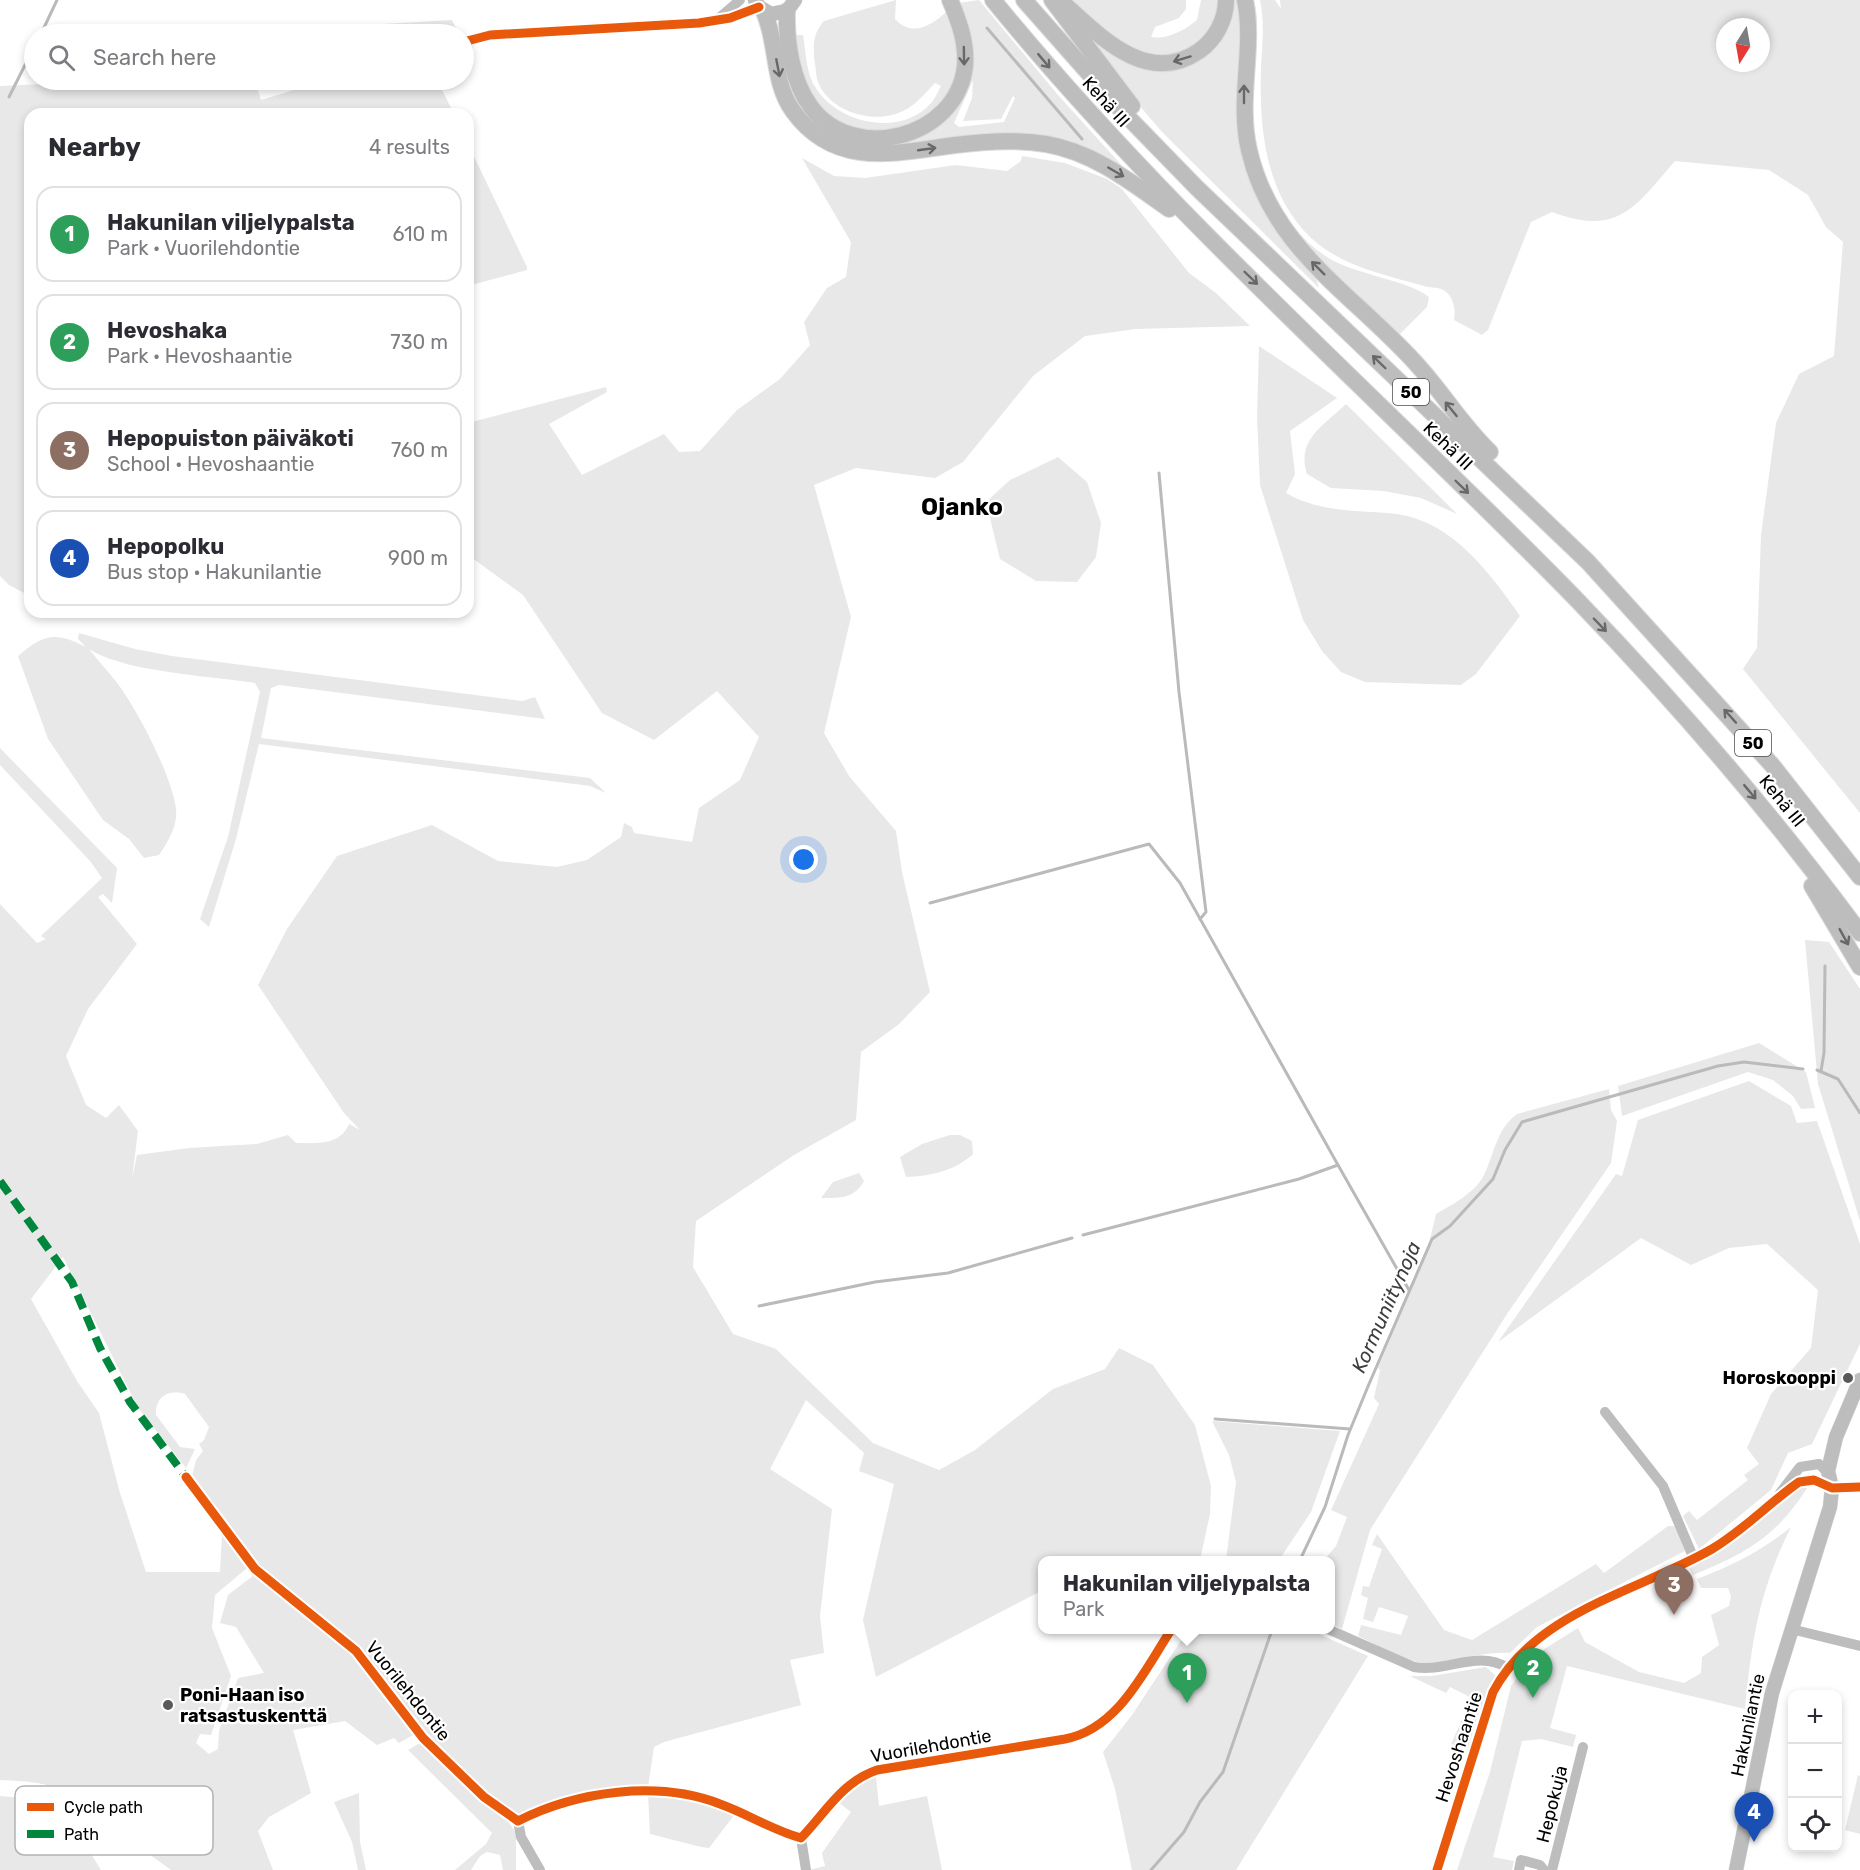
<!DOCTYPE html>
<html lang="en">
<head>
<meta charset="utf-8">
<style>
	:root { --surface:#fff; --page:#f2f2f3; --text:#2b2b33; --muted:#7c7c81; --line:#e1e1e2; --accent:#595959 }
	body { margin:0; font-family:Rubik,sans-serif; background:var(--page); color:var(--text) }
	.controls { position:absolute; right:18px; bottom:18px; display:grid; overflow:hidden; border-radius:12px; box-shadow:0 3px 9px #0003 }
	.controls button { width:54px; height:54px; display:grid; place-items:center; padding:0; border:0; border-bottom:2px solid var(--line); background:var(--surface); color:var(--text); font:30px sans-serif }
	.compass { position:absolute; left:1716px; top:18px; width:54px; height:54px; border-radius:50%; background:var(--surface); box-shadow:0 3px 9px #0003; rotate:191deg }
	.you { position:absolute; left:804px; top:860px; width:21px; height:21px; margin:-15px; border:4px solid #fff; border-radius:50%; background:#1a73e8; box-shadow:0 0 0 9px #1a73e833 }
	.badge { display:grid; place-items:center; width:39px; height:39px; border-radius:50%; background:var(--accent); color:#fff; font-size:20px; font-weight:700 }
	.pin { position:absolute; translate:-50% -50px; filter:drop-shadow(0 2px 3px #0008) }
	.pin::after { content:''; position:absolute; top:32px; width:21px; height:18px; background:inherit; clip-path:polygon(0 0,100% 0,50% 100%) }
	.popup { position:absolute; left:1038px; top:1556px; width:297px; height:78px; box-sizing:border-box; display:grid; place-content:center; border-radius:12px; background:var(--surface); filter:drop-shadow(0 2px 4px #0005); font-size:20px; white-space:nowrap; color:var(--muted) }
	.popup b { font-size:22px; color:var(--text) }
	.popup::after { content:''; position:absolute; left:50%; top:100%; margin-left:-12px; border:12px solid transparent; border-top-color:var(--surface) }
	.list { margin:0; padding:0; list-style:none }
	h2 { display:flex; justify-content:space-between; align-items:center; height:78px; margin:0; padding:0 24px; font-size:26px }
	h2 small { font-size:20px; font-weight:400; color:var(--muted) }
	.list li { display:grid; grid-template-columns:39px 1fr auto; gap:18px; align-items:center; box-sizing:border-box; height:96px; margin:0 12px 12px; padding:0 12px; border:2px solid var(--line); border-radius:18px }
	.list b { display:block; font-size:22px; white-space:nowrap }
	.list p { margin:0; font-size:20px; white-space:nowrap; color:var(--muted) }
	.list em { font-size:20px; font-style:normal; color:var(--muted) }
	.icon { flex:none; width:33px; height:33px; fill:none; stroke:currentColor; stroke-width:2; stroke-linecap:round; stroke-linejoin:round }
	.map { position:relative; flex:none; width:1860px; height:1870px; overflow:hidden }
	.search { position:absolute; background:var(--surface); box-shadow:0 3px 9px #0003; left:24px; top:24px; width:450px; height:66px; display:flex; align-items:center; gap:15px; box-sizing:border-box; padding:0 21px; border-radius:33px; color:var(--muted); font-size:22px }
	.panel { position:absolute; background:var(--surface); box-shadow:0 3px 9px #0003; left:24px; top:108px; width:450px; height:510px; border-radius:18px }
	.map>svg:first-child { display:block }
	.green { fill:#e8e8e8; fill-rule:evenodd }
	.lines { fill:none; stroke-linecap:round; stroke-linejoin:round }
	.stream { stroke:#bababa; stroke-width:3 }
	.major-casing { stroke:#dbdbdb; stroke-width:15 }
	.highway-casing { stroke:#dbdbdb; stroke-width:18 }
	.minor { stroke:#bdbdbd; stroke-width:10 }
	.major { stroke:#bdbdbd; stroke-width:14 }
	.highway { stroke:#bdbdbd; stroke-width:16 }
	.quiet { stroke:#00873e; stroke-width:8; stroke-dasharray:15 8; stroke-linecap:butt }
	.cycleway-casing { stroke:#fff; stroke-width:13 }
	.cycleway { stroke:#e8590c; stroke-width:9 }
	.oneway { stroke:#686868 }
	.poi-dot { fill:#595959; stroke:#fff; stroke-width:2 }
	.labels { text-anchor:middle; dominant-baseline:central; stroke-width:4.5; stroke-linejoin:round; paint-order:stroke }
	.shield { fill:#fff; stroke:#4c4c4c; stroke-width:1.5 }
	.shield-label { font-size:16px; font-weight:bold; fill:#000 }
	.street-label { font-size:18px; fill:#000; stroke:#fff }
	.poi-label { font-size:18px; font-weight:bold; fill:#000; stroke:#fff; text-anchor:end }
	.water-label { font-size:20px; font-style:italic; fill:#3e3e3e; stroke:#fff }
	.district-label { font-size:24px; font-weight:bold; fill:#000; stroke:#fff }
	.key { fill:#fff; stroke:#b2b2b2; stroke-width:1.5 }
	.key-label { font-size:16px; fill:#000 }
</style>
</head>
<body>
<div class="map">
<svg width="1860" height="1870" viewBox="0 0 1860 1870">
	<rect width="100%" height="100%" fill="#fff"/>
	<g class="green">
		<path d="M896 0 895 19C912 38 933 25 947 11 954 34 963 59 953 82 929 138 850 150 813 100 800 81 798 57 794 35H803C806 52 806 74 816 88 838 124 902 138 932 102 936 97 938 91 941 86L935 83C925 93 916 105 903 111 876 125 830 113 818 82 816 77 816 70 815 64 813 46 812 35 824 21Z"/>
		<path d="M979 0 1058 95 1125 169 1011 133H987L900 148 813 128 786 88 785 48 809 113 899 142 965 80 958 3ZM973 80 972 98 963 121 1001 119 1013 96 1015 98 1004 122 959 127 954 123Z"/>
		<path d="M1069 0H1186V9L1179 18 1155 27 1151 37C1167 40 1185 30 1197 20L1201 0H1219C1218 17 1210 29 1199 41 1181 59 1154 59 1130 50 1116 45 1083 12 1069 0Z"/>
		<path d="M1231 0H1238L1241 11 1239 137 1315 274 1319 288 1162 132 1132 97 1087 35 1109 52 1193 62Z"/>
		<path d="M1249 0H1254C1261 28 1254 59 1252 87 1249 148 1273 223 1327 257 1355 275 1408 280 1429 297L1427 307 1397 337 1321 264 1274 202 1251 131Z"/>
		<path d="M1260 0H1275L1281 9 1280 0H1860V813L1743 669 1757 648 1761 535 1776 423 1799 374 1834 356 1843 242 1826 227 1808 195 1769 170 1675 161C1635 207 1618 237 1552 212L1531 222 1488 330 1482 335 1454 320C1456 310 1454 294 1441 289 1437 287 1429 288 1424 286 1385 275 1341 266 1311 238 1265 194 1259 128 1261 68 1262 45 1265 23 1260 0ZM1725 27H1761V63H1725Z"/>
		<path d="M452 20 459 34H243L246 32Z"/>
		<path d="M134 80H255L261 100 327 80H437L454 114H30V596L9 585 0 576V86Z"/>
		<path d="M468 144 527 267V270L468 286Z"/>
		<path d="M1022 156 1065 163 1107 179 1122 189 1189 273 1216 293 1250 326 1136 329 1085 336 1033 376 963 462 935 478 856 468 814 485 851 617 824 733 849 776 896 831 902 872 930 992 899 1024 861 1052 856 1120 794 1155 696 1221 693 1267 733 1334 776 1349 873 1443 939 1470 975 1450 1053 1389 1105 1369 1119 1348 1153 1365 1195 1425 1211 1486 1210 1514 1200 1560H1043V1590L876 1677 863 1620 894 1484 859 1471 864 1453 806 1400 770 1469 832 1509 820 1616 824 1653 790 1660 801 1705 664 1742 654 1747 648 1787 518 1817 487 1793 425 1734 363 1650 258 1564 192 1476 196 1460 203 1451 199 1444 204 1440 209 1427 185 1394C168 1389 155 1397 156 1415L180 1447 195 1449 186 1468 138 1408 63 1257 31 1299 77 1381 99 1413 120 1493 146 1572H220L222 1535 247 1568 215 1595 212 1628 231 1676 211 1735 200 1734 196 1743 209 1754 218 1749 219 1731 238 1678 264 1673 236 1627 220 1623 228 1595 254 1575 355 1658 413 1735 399 1743 394 1738 377 1745 345 1721 293 1730 311 1793 269 1817 258 1831 273 1870H171L149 1854 105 1842 142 1832 180 1851 184 1845 144 1824 99 1795 94 1801 131 1827 94 1840C63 1786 64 1783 0 1780V904L37 943 46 939 41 936 102 878 90 861 0 765V748L117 868 112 903 103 894 98 897 137 944 88 1009 66 1056 86 1105 106 1118 119 1105 138 1131 132 1179 137 1155 189 1148 257 1144 288 1135 296 1143C316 1143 340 1146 349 1124L360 1130 344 1113 258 985 287 929 337 856 432 825 498 861 557 867 587 860 621 837 624 823 632 827 634 833 692 842 699 808 740 780 759 737 717 691 654 740 602 713 523 595 468 555V423L606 387 607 392 549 424 582 475 664 434 679 452 700 451 737 410 780 379 810 345 804 322 827 288 846 277 851 242 802 158 834 176 865 178 956 165 1007 171 1021 161Z"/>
		<path d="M1259 346 1337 398 1290 431 1295 474 1286 493C1320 513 1359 510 1397 514 1453 522 1490 573 1520 616L1476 674 1461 685 1365 682 1341 672 1322 651 1303 620 1260 485 1257 417Z"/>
		<path d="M1346 404 1457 514 1421 498 1384 491 1331 488 1307 474C1296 440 1323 426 1346 404Z"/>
		<path d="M1058 457 1087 482 1101 523 1096 557 1077 582 1036 581 1000 559 986 502 1010 480Z"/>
		<path d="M79 633 135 649 172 656 522 701 535 697 545 719 279 685 271 688 261 738 590 778 606 793 590 786 259 744 236 839 209 927 200 919 228 837 260 692 255 683C211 676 124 672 89 649 98 661 109 672 118 684 138 711 172 776 176 809 178 825 168 842 159 855L144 858 129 839 103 820 48 739 18 656C43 634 56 631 86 647L78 639Z"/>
		<path d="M1805 940 1829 942 1860 989V1221L1818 1084Z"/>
		<path d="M1759 1043 1806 1072 1815 1108 1801 1109 1793 1096 1773 1080 1748 1072 1622 1116 1618 1086Z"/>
		<path d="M1749 1081 1791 1106 1797 1123 1817 1121 1860 1244V1344L1812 1444 1788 1453 1771 1490 1699 1549 1683 1516 1689 1511 1697 1520 1748 1480 1744 1475 1759 1464 1747 1448 1771 1394 1811 1348 1818 1290 1767 1244 1729 1248 1691 1265 1641 1238 1498 1342 1616 1174 1622 1176 1638 1120Z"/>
		<path d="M1609 1089 1611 1110 1617 1121 1611 1163 1507 1314 1370 1530 1342 1629 1331 1624V1560H1324L1336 1546 1347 1517 1331 1510 1379 1404 1374 1398 1380 1370 1378 1368 1427 1252 1436 1214C1453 1204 1475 1193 1484 1175 1495 1152 1496 1130 1517 1114Z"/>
		<path d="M950 1135H960L972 1141 973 1154C955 1171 930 1176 906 1177L900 1157 922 1144Z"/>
		<path d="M859 1173 864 1181C854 1199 840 1198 821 1198L833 1182Z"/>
		<path d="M1212 1421 1340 1431 1311 1512 1279 1560H1226L1236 1482 1229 1455Z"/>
		<path d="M1803 1486 1807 1488C1777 1536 1745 1554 1693 1575L1689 1568 1736 1540Z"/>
		<path d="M1668 1526H1675L1685 1551 1537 1627 1510 1653C1481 1651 1455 1662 1427 1663 1405 1663 1378 1645 1358 1636L1361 1625 1401 1635 1408 1616 1379 1607 1373 1622 1363 1619 1368 1598 1361 1595 1363 1586 1369 1587 1382 1549 1372 1545 1377 1534 1444 1630 1472 1640 1596 1564 1604 1573Z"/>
		<path d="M1791 1527C1759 1592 1752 1638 1745 1709L1567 1666 1550 1728 1576 1735 1573 1747 1541 1739 1522 1741 1493 1857 1514 1861 1512 1870H1457L1490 1772 1511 1686 1533 1656 1578 1628 1585 1642 1639 1672 1684 1683 1701 1673 1702 1657 1719 1645 1711 1615 1729 1606 1731 1596 1728 1588H1701L1697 1579C1732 1566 1763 1550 1791 1527Z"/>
		<path d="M1188 1630H1310L1368 1656 1236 1870H1132L1115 1789 1103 1752 1132 1715Z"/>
		<path d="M1486 1667 1496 1676 1478 1715 1468 1748 1451 1744 1472 1698 1450 1687 1446 1693 1410 1676H1432Z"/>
		<path d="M420 1743 478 1800 508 1821 516 1833V1870H503L500 1855 487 1852 480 1856 471 1870H455L486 1844 492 1833 408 1750Z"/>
		<path d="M1561 1769 1567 1770 1548 1839 1544 1838Z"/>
		<path d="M1858 1775 1860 1776V1834L1845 1830Z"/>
		<path d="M876 1776 879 1806 927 1796 942 1870H809L825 1866 822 1853 851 1812 838 1802 854 1784Z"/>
		<path d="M359 1793 360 1842 366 1870H358L352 1842 334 1802Z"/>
		<path d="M648 1794 697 1800 735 1814 709 1848 701 1847 650 1834Z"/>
		<path d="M0 1796 59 1801 101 1870H0Z"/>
	</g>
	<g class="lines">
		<g class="stream">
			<path d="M987 28 1082 139"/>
			<path d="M41 34 57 0"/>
			<path d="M9 97 34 47"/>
			<path d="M1159 473 1179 692 1206 912 1200 919"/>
			<path d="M930 903 1149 844 1180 883 1338 1165"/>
			<path d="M1817 1070 1838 1079 1860 1113"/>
			<path d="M1821 1071 1824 1053 1825 966"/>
			<path d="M1083 1235 1299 1179 1338 1165 1409 1290"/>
			<path d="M759 1306 875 1282 948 1273 1072 1238"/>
			<path d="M1215 1419 1350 1429"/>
			<path d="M1300 1560 1325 1507 1348 1435 1369 1384 1432 1239 1450 1226 1493 1179 1505 1150 1522 1122 1718 1066 1744 1062 1803 1069"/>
			<path d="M1151 1870 1184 1832 1200 1802 1223 1772 1272 1630"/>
		</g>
		<g class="major-casing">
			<g id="major">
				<path d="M755 0 759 7 771 14 787 11 795 0"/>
				<path d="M1736 1870 1772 1693 1830 1507 1832 1488 1828 1471 1836 1437 1860 1380"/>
			</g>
		</g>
		<g class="highway-casing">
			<g id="highway">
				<path d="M993 0C1170 217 1383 401 1578 601 1679 706 1774 816 1860 933"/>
				<path d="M1024 0 1123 112 1197 188 1588 562 1772 765 1860 877"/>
				<path d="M1052 0 1132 106"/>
				<path d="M1245 0C1255 48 1237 99 1249 150 1272 251 1356 295 1420 368 1445 396 1462 425 1490 452"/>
				<path d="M1064 4C1100 36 1147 87 1199 51 1215 40 1226 20 1226 0"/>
				<path d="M787 11C786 42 792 82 811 107 853 164 957 139 965 66 967 43 959 21 950 0"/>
				<path d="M764 12C778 43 772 82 793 111 835 169 895 153 955 145 985 141 1016 139 1046 144 1093 152 1131 182 1169 209"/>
				<path d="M1812 886 1860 967"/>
			</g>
		</g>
		<g class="minor">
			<path d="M718 19 740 0"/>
			<path d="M468 51 467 41 490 35 699 23 730 18 759 7"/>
			<path d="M1605 1412 1663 1486 1694 1559"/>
			<path d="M186 1477 255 1569 356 1651 423 1738 484 1797 518 1821"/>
			<path d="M1780 1493 1800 1467 1819 1464 1831 1476"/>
			<path d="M1791 1629 1860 1646"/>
			<path d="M1330 1630 1414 1667C1447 1673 1477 1649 1508 1668"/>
			<path d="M518 1821C577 1791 658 1780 720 1804 748 1814 772 1830 801 1838 826 1812 842 1782 877 1770L1065 1739C1118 1729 1144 1671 1171 1630"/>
			<path d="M518 1821 521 1837 540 1870"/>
			<path d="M801 1838 806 1870"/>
			<path d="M1437 1870 1493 1692C1536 1611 1637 1592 1712 1549 1744 1530 1769 1503 1799 1482L1814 1480 1832 1488 1860 1487"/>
			<path d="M1519 1870 1521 1860 1540 1865 1544 1870"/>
			<path d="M1552 1870 1583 1747"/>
		</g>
		<use href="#major" class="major"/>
		<use href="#highway" class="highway"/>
		<path class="quiet" d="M0 1181 72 1282 100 1348 130 1402 186 1477"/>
		<g class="cycleway-casing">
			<g id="cycleway">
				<path d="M468 51 467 41 490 35 699 23 730 18 759 7"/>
				<path d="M186 1477 255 1569 356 1651 423 1738 484 1797 518 1821C577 1791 658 1780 720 1804 748 1814 772 1830 801 1838 826 1812 842 1782 877 1770L1065 1739C1118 1729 1144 1671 1171 1630"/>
				<path d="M1437 1870 1493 1692C1536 1611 1637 1592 1712 1549 1744 1530 1769 1503 1799 1482L1814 1480 1832 1488 1860 1487"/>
			</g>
		</g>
		<use href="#cycleway" class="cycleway"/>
	</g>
	<defs><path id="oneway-shaft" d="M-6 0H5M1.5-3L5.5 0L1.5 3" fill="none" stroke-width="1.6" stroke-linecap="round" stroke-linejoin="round" transform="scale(1.5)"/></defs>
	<g class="oneway">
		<use href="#oneway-shaft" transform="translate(964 56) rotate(89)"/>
		<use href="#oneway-shaft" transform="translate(1182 59) rotate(163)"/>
		<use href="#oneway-shaft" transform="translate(1044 61) rotate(50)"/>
		<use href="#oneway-shaft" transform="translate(778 68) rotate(79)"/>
		<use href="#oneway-shaft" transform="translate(1244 94) rotate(-90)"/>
		<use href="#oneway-shaft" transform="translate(927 149) rotate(-8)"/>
		<use href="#oneway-shaft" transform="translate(1116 172) rotate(30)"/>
		<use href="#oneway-shaft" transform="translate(1318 268) rotate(-135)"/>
		<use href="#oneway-shaft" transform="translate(1251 278) rotate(44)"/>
		<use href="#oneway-shaft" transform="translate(1379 362) rotate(-136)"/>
		<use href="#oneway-shaft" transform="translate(1451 409) rotate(-129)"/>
		<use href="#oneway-shaft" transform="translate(1462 487) rotate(44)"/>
		<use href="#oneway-shaft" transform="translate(1600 625) rotate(46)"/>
		<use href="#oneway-shaft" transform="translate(1730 716) rotate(-132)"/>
		<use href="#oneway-shaft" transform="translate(1750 792) rotate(50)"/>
		<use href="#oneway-shaft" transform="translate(1844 937) rotate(61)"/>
	</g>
	<g class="poi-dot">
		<circle cx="1848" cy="1378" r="6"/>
		<circle cx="168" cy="1705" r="6"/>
	</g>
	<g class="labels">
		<g class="shield">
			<rect x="1393" y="379" width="36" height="26" rx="4.5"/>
			<rect x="1735" y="730" width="36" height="26" rx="4.5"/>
		</g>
		<g class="shield-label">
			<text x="1411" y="392">50</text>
			<text x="1753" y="743">50</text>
		</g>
		<g class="street-label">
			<text transform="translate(1106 102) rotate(48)">Kehä III</text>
			<text transform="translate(1448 446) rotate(44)">Kehä III</text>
			<text transform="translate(1782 801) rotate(51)">Kehä III</text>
			<text transform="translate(408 1691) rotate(51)">Vuorilehdontie</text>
			<text transform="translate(1748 1725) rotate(-78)">Hakunilantie</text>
			<text transform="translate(931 1746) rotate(-10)">Vuorilehdontie</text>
			<text transform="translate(1459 1747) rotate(-72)">Hevoshaantie</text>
			<text transform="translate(1552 1804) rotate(-76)">Hepokuja</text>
		</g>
		<g class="poi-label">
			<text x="1836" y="1378">Horoskooppi</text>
			<text x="180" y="1695" text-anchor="start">Poni-Haan iso<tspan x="180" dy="21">ratsastuskenttä</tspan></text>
		</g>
		<g class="water-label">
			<text transform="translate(1386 1307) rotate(-66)">Kormuniitynoja</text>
		</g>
		<g class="district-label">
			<text x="962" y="507">Ojanko</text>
		</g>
	</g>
	<rect x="15" y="1786" width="198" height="69" rx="9" class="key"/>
	<rect x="27" y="1803" width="27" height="8" fill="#e8590c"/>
	<rect x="27" y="1830" width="27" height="8" fill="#00873e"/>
	<g class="key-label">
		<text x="64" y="1813">Cycle path</text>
		<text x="64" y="1840">Path</text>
	</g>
</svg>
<div class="controls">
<button>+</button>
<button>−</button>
<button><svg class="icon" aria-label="locate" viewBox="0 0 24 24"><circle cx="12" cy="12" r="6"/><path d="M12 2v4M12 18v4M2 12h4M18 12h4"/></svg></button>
</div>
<svg class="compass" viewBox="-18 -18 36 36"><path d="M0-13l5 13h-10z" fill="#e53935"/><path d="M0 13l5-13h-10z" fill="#7c7c81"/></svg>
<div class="you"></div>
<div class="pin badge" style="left:1187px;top:1703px;background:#2e9e5b">1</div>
<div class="popup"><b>Hakunilan viljelypalsta</b>Park</div>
<div class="pin badge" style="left:1533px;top:1698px;background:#2e9e5b">2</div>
<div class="pin badge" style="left:1674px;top:1615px;background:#8d6e63">3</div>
<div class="pin badge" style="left:1754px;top:1842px;background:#1a4fb4">4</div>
<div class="search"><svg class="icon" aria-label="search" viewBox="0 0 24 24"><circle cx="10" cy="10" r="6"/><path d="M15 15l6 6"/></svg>Search here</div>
<section class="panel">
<h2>Nearby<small>4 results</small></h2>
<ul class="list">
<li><span class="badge" style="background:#2e9e5b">1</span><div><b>Hakunilan viljelypalsta</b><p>Park · Vuorilehdontie</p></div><em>610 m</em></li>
<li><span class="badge" style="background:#2e9e5b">2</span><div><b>Hevoshaka</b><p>Park · Hevoshaantie</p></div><em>730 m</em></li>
<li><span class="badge" style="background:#8d6e63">3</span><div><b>Hepopuiston päiväkoti</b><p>School · Hevoshaantie</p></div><em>760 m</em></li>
<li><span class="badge" style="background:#1a4fb4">4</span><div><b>Hepopolku</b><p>Bus stop · Hakunilantie</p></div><em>900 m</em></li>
</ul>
</section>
</div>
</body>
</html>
